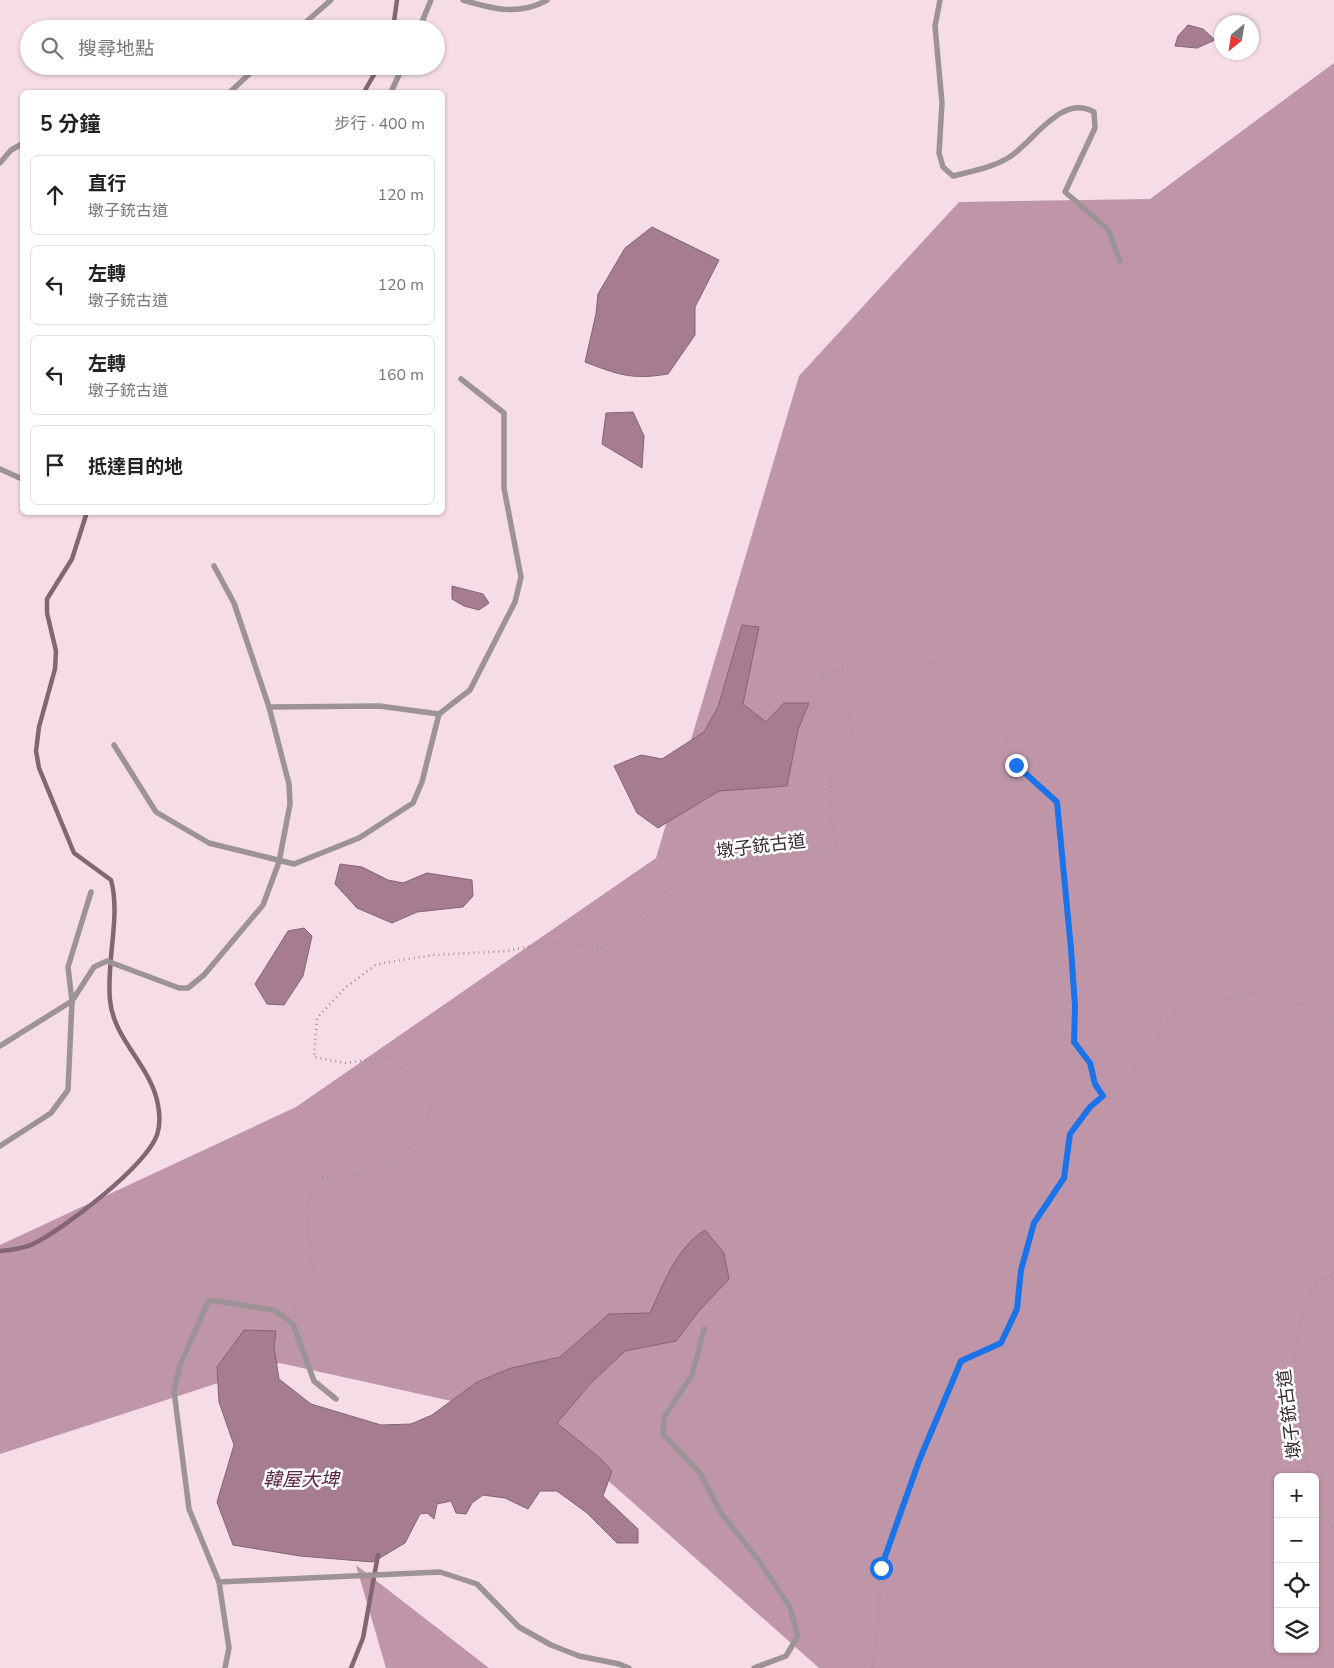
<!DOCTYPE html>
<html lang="zh-TW">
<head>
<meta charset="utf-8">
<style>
	:root { --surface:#fff; --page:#f6f6f6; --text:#222; --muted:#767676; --line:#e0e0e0 }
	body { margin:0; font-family:"Nunito Sans","Noto Sans TC",sans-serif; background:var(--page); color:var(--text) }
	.controls { position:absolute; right:15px; bottom:15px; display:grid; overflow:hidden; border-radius:8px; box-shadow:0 1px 4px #0004 }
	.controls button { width:45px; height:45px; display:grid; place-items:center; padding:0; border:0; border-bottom:1px solid var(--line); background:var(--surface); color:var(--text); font:25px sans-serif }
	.compass { position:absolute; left:1214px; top:15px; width:45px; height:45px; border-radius:50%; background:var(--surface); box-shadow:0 1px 4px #0004; rotate:210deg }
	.stop { position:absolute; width:15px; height:15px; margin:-11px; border:4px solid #1a73e8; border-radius:50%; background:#fff }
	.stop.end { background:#1a73e8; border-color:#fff; box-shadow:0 1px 5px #0008 }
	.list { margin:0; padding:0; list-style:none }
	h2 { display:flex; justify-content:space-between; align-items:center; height:65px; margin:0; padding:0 20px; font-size:21px }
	h2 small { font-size:16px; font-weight:400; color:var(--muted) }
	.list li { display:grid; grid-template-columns:32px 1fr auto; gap:15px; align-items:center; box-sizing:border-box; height:80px; margin:0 10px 10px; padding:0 10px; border:1px solid var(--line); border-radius:8px }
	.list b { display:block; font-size:19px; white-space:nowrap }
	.list p { margin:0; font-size:16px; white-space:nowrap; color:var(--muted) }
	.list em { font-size:16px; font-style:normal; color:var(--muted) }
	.icon { flex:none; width:28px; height:28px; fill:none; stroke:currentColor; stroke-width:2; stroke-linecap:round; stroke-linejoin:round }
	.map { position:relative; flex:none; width:1334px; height:1668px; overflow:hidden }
	.search { position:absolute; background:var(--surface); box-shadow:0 1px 4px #0004; left:20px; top:20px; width:425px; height:55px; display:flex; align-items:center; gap:12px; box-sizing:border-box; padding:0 18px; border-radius:28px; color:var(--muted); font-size:19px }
	.panel { position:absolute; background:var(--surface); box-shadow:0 1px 4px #0004; left:20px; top:90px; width:425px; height:425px; border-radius:8px }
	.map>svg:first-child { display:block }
	.forest { fill:#bf96a8; fill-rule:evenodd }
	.water { fill:#a57d8e; stroke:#846572 }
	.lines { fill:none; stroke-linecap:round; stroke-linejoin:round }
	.stream { stroke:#846572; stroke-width:4.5 }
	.path { stroke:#a39198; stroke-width:2.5; stroke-dasharray:1 4; stroke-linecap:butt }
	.service { stroke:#9d9397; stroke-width:5.5 }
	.route { stroke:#1a73e8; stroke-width:6 }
	.labels { text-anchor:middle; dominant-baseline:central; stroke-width:5; stroke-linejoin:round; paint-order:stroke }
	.street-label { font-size:18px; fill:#362c30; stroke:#fff }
	.water-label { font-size:19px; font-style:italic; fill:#5e2943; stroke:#fff }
</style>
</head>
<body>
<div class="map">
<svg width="1334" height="1668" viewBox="0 0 1334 1668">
	<rect width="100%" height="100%" fill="#f5dce6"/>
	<g class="forest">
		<path d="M1334 63V1668H819L541 1421 280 1363 0 1454V1245L296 1107 656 858 799 376 959 202 1150 199ZM1278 1477H1315V1649H1278Z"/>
		<path d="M356 1565 489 1668H386Z"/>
	</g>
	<g class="water">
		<path d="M1188 25 1203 29 1215 40 1197 48 1175 46 1178 36Z"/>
		<path d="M652 227 719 260 695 307V335L668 374C632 380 619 375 585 362L596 314 598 294 625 248Z"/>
		<path d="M633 412 644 436 642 468 602 444 606 413Z"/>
		<path d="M452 586 483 594 489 603 479 610 464 606 452 599Z"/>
		<path d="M742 625 759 627 743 704 766 722 784 703H809L798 730 787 786 719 791 658 828 637 813 614 766 641 755 662 759 704 732 718 707Z"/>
		<path d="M340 864 362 867 388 880 403 883 427 873 472 880 473 896 463 907 417 912 392 923 357 908 335 884Z"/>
		<path d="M304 928 312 936 303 976 284 1005 267 1004 255 984 288 931Z"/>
		<path d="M705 1230 724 1253 729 1279 699 1311 676 1341 625 1351 591 1383 557 1423 601 1459 612 1471 603 1496 638 1529V1543H617L587 1513 557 1491H540L528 1509 505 1498 483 1495 472 1503 466 1514 456 1513 451 1501 437 1504 434 1519 427 1513 420 1514 405 1543 373 1562 300 1556 233 1545 217 1502 234 1445 219 1402 217 1367 244 1330 276 1331 274 1347 279 1379 311 1404 381 1425 411 1424 432 1415 477 1382 511 1368 560 1357 609 1314 650 1313C664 1283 676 1248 705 1230Z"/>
	</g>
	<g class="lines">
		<g class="stream">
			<path d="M393 29 397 0"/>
			<path d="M364 92 379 66"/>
			<path d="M0 1251C11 1250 23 1249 33 1244 64 1229 145 1167 157 1135 160 1126 160 1115 158 1105 152 1067 113 1039 110 1000 106 961 121 916 111 880L74 853 39 768 36 751 39 727 55 669 56 651 47 613V599L72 559 87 512"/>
			<path d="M351 1668 363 1638 378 1555"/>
		</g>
		<g class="path">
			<path d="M293 1311 314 1277 308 1232 307 1205 319 1178 354 1175 391 1164 423 1136 433 1101 411 1076 388 1057 345 1063 314 1057 317 1018 345 988 377 964 433 955 507 951 549 942 601 949 630 927 664 892 707 865 758 859 798 851 839 853 831 823 830 773 853 736 849 716 821 683 823 675 866 662 888 648 942 666 976 701 1004 723C1012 769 1023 773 1057 802L1071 949 1075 1006 1074 1042 1090 1063 1095 1084 1103 1096 1124 1088 1136 1066 1175 1013 1177 1000 1183 989 1194 1001 1217 1000 1266 991 1324 1014 1334 1026"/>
			<path d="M1309 1477 1294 1372 1299 1328 1316 1281 1334 1274"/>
			<path d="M1315 1500 1334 1531"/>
			<path d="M872 1668 877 1637 881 1568 919 1461 961 1361 1001 1343 1017 1309 1021 1270 1034 1223 1063 1178 1070 1134 1090 1107 1103 1096"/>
		</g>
		<g class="service">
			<path d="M463 0C493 9 519 16 547 0"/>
			<path d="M940 0 935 26 942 103 939 153 943 167 953 176C972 171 991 168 1008 158 1033 143 1061 93 1094 112L1095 128 1065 192 1108 229 1120 261"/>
			<path d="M298 29 331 0"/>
			<path d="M419 29 431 0"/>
			<path d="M230 92 258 66"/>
			<path d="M391 92 403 66"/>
			<path d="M0 163 11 150 22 144"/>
			<path d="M0 469 22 479"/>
			<path d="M269 707 379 706 439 714"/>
			<path d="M114 745 156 812 209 843 294 864 359 838 413 803 422 782 439 714 470 690 515 602 521 577 504 488V413L461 379"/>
			<path d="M0 1046 72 1001 94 967 107 961 179 988H188L204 975 263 905 279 862 290 804 289 784 269 707 234 603 214 566"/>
			<path d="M0 1146 51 1113 68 1090 72 1001 68 967 91 892"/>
			<path d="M704 1329 692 1375 664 1417 663 1434 700 1473 721 1513 760 1562 790 1607 798 1636 786 1656 754 1668"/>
			<path d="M219 1582 189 1509 174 1391 180 1365 209 1300 274 1310 293 1324 314 1381 336 1399"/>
			<path d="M225 1668 229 1648 219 1582 440 1572 477 1584 519 1627 551 1645 579 1656 619 1664 629 1668"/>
		</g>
	</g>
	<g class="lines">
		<path class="route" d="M881 1568 919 1461 961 1361 1001 1343 1017 1309 1021 1270 1034 1223 1064 1178 1070 1134 1090 1107 1103 1096 1095 1084 1090 1063 1074 1042 1075 1006 1071 949 1057 802 1016 765"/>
	</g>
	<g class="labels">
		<g class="street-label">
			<text transform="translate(761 846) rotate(-7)">墩子銃古道</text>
			<text transform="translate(1289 1414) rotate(-97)">墩子銃古道</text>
		</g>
		<g class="water-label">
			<text x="301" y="1480">韓屋大埤</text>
		</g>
	</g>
</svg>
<div class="controls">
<button>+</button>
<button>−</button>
<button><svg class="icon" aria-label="locate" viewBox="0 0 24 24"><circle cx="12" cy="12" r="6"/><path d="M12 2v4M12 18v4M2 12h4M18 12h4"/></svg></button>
<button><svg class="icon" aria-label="layers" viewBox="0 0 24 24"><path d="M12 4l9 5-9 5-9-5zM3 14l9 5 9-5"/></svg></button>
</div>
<svg class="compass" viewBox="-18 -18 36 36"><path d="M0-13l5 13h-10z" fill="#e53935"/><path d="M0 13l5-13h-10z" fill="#767676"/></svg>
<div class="stop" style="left:881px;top:1568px"></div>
<div class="stop end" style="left:1016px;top:765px"></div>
<div class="search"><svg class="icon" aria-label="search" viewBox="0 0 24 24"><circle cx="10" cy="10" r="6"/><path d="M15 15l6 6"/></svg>搜尋地點</div>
<section class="panel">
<h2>5 分鐘<small>步行 · 400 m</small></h2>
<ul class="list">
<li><svg class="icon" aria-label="ahead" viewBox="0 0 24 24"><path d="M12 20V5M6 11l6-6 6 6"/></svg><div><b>直行</b><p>墩子銃古道</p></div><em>120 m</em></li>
<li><svg class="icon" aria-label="left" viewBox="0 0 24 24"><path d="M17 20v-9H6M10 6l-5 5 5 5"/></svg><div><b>左轉</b><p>墩子銃古道</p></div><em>120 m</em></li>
<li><svg class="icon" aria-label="left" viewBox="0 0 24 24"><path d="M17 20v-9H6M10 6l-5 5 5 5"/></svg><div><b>左轉</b><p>墩子銃古道</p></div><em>160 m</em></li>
<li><svg class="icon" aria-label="arrive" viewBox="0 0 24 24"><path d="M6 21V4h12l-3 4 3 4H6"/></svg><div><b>抵達目的地</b></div></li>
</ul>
</section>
</div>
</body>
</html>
